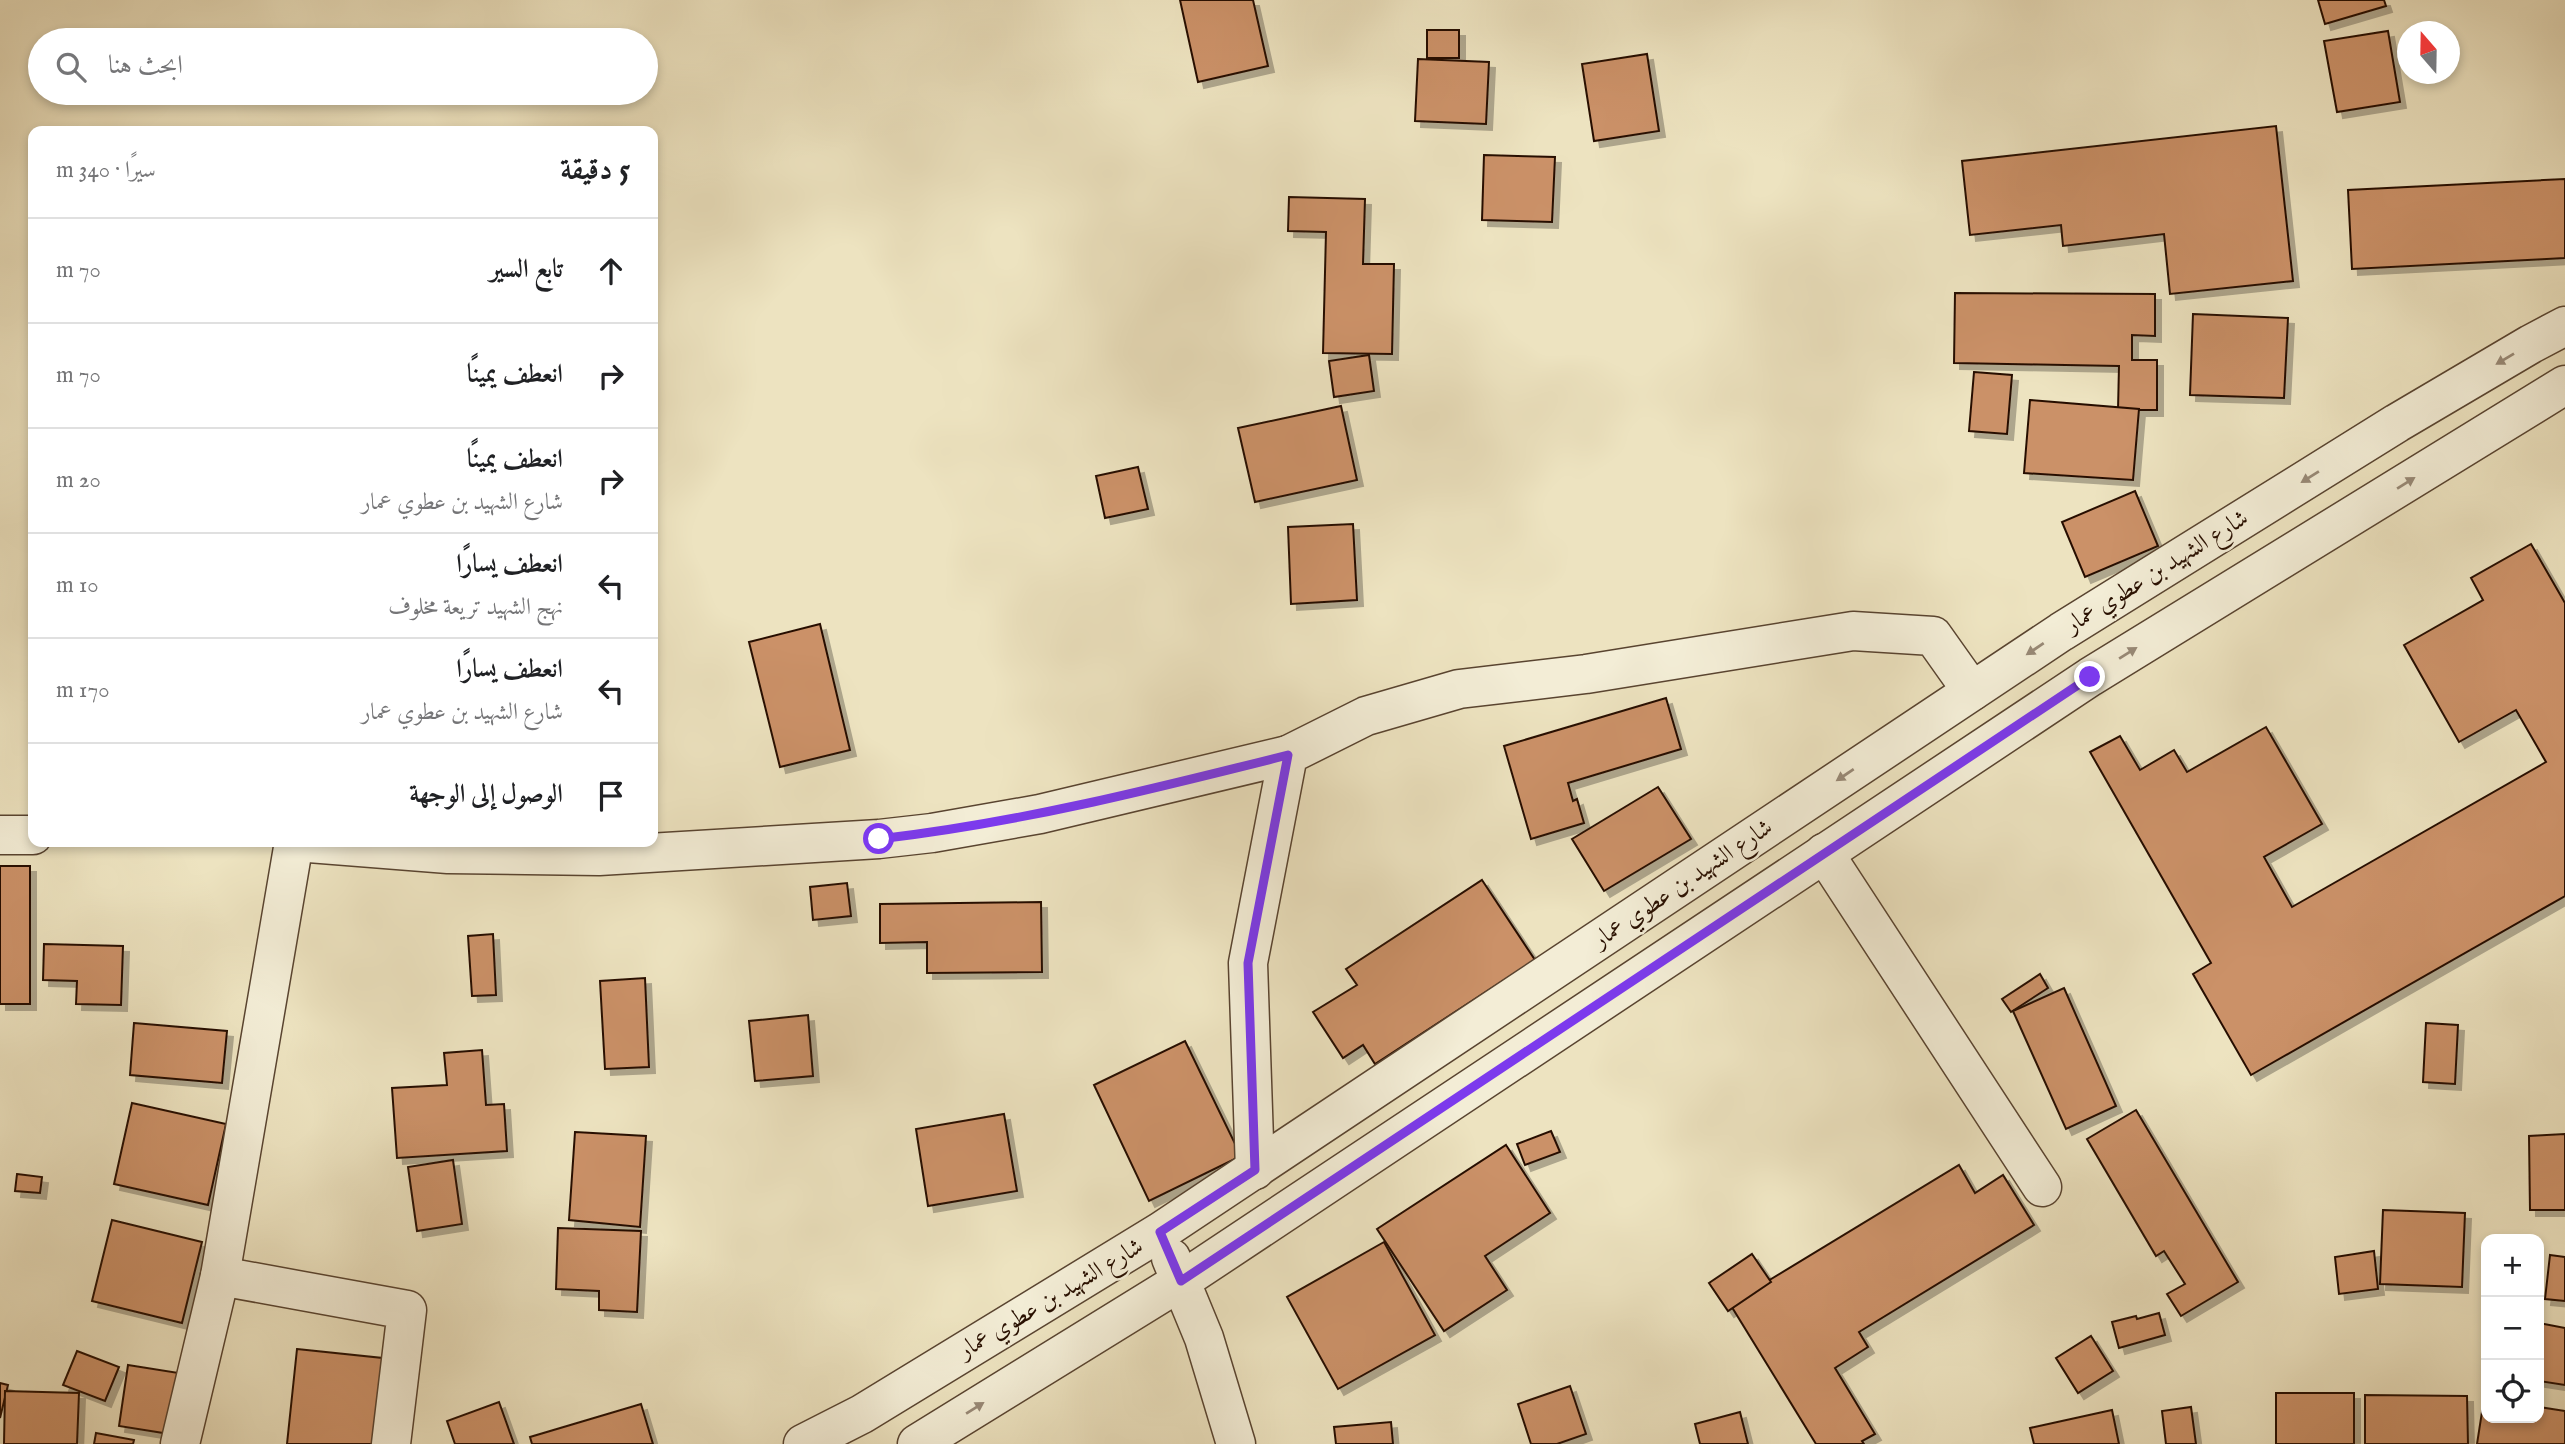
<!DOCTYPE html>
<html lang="ar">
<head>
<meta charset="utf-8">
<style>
	:root { --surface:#fff; --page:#f6f6f6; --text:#202124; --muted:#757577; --line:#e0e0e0 }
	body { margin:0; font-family:"IM FELL English",Amiri,serif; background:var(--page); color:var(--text); direction:rtl }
	.controls { position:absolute; right:21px; bottom:21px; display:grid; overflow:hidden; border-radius:14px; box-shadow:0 4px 10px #0003 }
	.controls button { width:63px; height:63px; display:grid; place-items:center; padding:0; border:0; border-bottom:2px solid var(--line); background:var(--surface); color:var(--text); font:35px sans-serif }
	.compass { position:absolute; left:2397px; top:21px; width:63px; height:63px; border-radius:50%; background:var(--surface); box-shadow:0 4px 10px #0003; rotate:340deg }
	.stop { position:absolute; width:21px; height:21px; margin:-16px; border:5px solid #7c3aed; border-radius:50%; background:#fff }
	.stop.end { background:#7c3aed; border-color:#fff; box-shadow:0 2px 7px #0008 }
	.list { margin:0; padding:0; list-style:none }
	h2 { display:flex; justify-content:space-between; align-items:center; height:91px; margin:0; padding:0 28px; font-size:30px }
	h2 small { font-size:23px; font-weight:400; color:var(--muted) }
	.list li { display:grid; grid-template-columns:46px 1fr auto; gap:21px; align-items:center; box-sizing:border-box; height:105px; padding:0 28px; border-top:2px solid var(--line) }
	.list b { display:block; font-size:26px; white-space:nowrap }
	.list p { margin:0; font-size:23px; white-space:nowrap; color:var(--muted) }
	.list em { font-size:23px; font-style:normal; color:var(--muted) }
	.icon { flex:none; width:38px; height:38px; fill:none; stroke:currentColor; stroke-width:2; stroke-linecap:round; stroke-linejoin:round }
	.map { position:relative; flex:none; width:2565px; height:1444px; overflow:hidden; direction:ltr }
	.search { position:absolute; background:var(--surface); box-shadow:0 4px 10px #0003; left:28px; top:28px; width:630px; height:77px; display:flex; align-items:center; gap:18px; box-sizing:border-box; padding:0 24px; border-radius:38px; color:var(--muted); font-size:26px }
	.panel { position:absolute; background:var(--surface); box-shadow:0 4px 10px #0003; left:28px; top:126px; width:630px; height:721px; border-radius:14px; direction:rtl }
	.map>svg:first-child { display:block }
	.building { fill:#cb9168; stroke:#280f00; stroke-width:2; filter:url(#shadow) }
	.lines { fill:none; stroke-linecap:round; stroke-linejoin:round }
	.street-casing { stroke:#594430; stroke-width:41 }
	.street { stroke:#f3edd6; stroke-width:38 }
	.oneway { fill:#988976 }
	.route { stroke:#7c3aed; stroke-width:9 }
	.labels { text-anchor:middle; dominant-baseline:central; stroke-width:5; stroke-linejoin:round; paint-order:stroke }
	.street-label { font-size:24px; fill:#280f00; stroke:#f3edd6 }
</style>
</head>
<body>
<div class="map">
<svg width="2565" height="1444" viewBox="0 0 2565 1444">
	<defs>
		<filter id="shadow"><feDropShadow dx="6" dy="6" stdDeviation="0" flood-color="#0004"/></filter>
	</defs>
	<rect width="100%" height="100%" fill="#ede3c0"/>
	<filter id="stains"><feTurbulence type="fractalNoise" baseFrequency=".00286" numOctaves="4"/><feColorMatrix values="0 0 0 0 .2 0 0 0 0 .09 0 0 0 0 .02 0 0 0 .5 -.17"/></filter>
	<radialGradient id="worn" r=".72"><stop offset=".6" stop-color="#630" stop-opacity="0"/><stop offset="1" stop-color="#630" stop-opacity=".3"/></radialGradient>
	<g class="building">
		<path d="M1180 0H1253L1268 66 1198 82Z"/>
		<path d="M2318 0H2384L2386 6 2325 24Z"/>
		<rect x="1427" y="30" width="32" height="28"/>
		<path d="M2388 31 2400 102 2337 112 2324 41Z"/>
		<path d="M1647 54 1659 131 1594 141 1582 64Z"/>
		<path d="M1418 59 1489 62 1486 124 1415 121Z"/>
		<path d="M2276 126 2293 281 2170 294 2164 234 2063 246 2061 225 1970 235 1962 161Z"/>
		<path d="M1484 155 1555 157 1552 222 1482 220Z"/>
		<path d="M2565 179V258L2352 269 2348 190Z"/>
		<path d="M1289 197 1365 199 1363 264H1394L1392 354 1323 353 1326 232 1288 231Z"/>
		<path d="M1955 293 2155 294V336L2132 335V360H2157V410H2118L2119 366 1954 363Z"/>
		<path d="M2193 314 2288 318 2284 398 2190 395Z"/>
		<path d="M1369 355 1374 391 1334 397 1329 361Z"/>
		<path d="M1974 372 2012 375 2007 434 1969 431Z"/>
		<path d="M2030 400 2139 409 2133 480 2024 473Z"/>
		<path d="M1341 406 1357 480 1255 502 1238 428Z"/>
		<path d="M1138 467 1148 509 1105 518 1096 476Z"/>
		<path d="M2135 491 2158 546 2085 577 2062 522Z"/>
		<path d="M1353 524 1357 600 1291 604 1288 527Z"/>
		<path d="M2531 544 2565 603V896L2251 1075 2193 974 2211 963 2090 752 2120 736 2140 770 2174 750 2187 772 2266 727 2322 824 2264 857 2292 907 2546 762 2516 710 2459 742 2404 645 2483 600 2471 578Z"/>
		<path d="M820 624 850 750 780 767 749 642Z"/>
		<path d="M1666 698 1681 749 1568 783 1573 801 1577 799 1584 823 1531 839 1504 746Z"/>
		<path d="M1658 787 1691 839 1604 891 1572 839Z"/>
		<rect x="0" y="866" width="30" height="138"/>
		<path d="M1482 880 1535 960 1375 1064 1363 1045 1343 1058 1313 1012 1357 985 1346 969Z"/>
		<path d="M847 883 851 916 813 920 810 887Z"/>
		<path d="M1041 902 1042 972 927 973V942L880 943V904Z"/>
		<path d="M493 934 496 995 472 996 468 936Z"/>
		<path d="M44 944 123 946 121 1005 76 1004 77 981 43 980Z"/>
		<path d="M2040 974 2048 988 2011 1012 2002 999Z"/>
		<path d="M645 978 649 1067 605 1069 600 981Z"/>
		<path d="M2064 988 2116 1106 2066 1129 2013 1011Z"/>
		<path d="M808 1015 813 1076 755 1081 749 1021Z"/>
		<path d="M134 1023 227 1031 222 1083 130 1075Z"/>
		<path d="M2426 1023 2458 1025 2455 1084 2423 1082Z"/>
		<path d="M1185 1041 1241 1156 1149 1201 1094 1085Z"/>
		<path d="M482 1050 486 1105 504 1104 507 1151 397 1158 392 1088 447 1085 444 1053Z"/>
		<path d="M132 1103 226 1124 208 1205 114 1184Z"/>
		<path d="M2136 1110 2238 1282 2181 1316 2167 1294 2185 1284 2164 1251 2156 1256 2087 1139Z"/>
		<path d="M1004 1114 1017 1191 928 1206 916 1129Z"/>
		<path d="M1551 1131 1560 1152 1525 1165 1517 1144Z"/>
		<path d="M575 1132 646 1136 640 1227 569 1220Z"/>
		<path d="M2565 1134V1210H2530L2529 1136Z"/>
		<path d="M1506 1145 1550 1213 1485 1256 1507 1290 1444 1331 1377 1229Z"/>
		<path d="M453 1160 462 1224 417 1231 408 1167Z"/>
		<path d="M1959 1165 1975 1193 2003 1175 2034 1225 1859 1332 1868 1347 1835 1368 1875 1434 1862 1441 1864 1444H1816L1730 1304Z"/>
		<path d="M17 1174 42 1177 40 1193 15 1191Z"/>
		<path d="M2383 1210 2465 1213 2462 1287 2380 1284Z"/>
		<path d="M112 1220 202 1242 182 1323 92 1301Z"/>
		<path d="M558 1228 641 1231 637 1312 599 1310V1291L556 1289Z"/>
		<path d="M1384 1242 1435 1335 1338 1389 1287 1297Z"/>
		<path d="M2374 1251 2378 1289 2339 1294 2335 1257Z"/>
		<path d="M1752 1254 1771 1282 1728 1311 1709 1283Z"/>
		<path d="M2550 1255 2565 1257V1301L2545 1299Z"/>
		<path d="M2159 1313 2165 1335 2119 1348 2112 1322 2136 1316 2137 1319Z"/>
		<path d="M2539 1323 2565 1328V1385L2539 1381Z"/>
		<path d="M2091 1336 2113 1371 2078 1393 2056 1358Z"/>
		<path d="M297 1349 392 1359 383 1444H287Z"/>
		<path d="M77 1351 119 1367 105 1401 63 1385Z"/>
		<path d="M128 1365 185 1374 176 1435 119 1426Z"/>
		<path d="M0 1383 8 1385 0 1418Z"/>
		<path d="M1570 1386 1586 1434 1557 1444H1531L1518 1404Z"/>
		<path d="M5 1391 79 1393 77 1444H4Z"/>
		<rect x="2276" y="1393" width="78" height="51"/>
		<path d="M2365 1395 2467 1396 2468 1444H2365Z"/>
		<path d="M2484 1399H2486V1418H2539V1407L2565 1411V1444H2477Z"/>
		<path d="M499 1402 514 1444H455L447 1421Z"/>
		<path d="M641 1404 653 1444H532L530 1437Z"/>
		<path d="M2191 1407 2196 1444H2166L2162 1411Z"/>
		<path d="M2112 1410 2119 1444H2034L2030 1428Z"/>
		<path d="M1740 1412 1748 1444H1700L1695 1424Z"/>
		<path d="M1391 1422 1393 1444H1336L1334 1427Z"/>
		<path d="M96 1433 134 1440 133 1444H94Z"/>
	</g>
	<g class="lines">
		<g class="street-casing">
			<g id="street">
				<path d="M0 835H33"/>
				<path d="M296 842 448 854 599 856 879 839 932 833 1040 814 1288 755"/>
				<path d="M1824 853 2042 1187"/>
				<path d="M1255 1170 1248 963 1288 755 1366 716 1459 689 1586 674 1853 631 1933 636 1972 691"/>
				<path d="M1171 1258 1204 1338 1236 1444"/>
				<path d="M220 1276 407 1310 391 1444"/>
				<path d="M180 1444 220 1276 294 842"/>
				<path d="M803 1444 862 1414 1160 1232 2061 632 2397 423 2531 344 2565 326"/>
				<path d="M917 1444 1181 1281 2090 677 2565 385"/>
			</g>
		</g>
		<use href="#street" class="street"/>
	</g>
	<defs><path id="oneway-solid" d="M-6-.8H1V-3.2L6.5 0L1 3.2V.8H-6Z" transform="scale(1.75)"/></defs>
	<g class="oneway">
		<use href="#oneway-solid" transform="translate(2505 359) rotate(149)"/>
		<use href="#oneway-solid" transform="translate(2310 477) rotate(148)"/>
		<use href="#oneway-solid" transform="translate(2406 483) rotate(-32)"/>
		<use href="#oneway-solid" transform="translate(2035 649) rotate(146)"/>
		<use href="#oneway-solid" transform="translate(2128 653) rotate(-32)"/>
		<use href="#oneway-solid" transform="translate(1845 775) rotate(146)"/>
		<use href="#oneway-solid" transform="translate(975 1408) rotate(-32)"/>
	</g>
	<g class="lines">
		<path class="route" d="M879 839C1018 823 1153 789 1288 755L1248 963 1255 1170 1160 1232 1181 1281 2090 677"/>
	</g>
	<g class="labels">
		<g class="street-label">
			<text transform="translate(2157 572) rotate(-32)">شارع الشهيد بن عطوي عمار</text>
			<text transform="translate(1683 884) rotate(-34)">شارع الشهيد بن عطوي عمار</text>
			<text transform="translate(1051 1299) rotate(-31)">شارع الشهيد بن عطوي عمار</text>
		</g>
	</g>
	<rect width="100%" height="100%" filter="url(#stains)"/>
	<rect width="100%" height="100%" fill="url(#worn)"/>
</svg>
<div class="controls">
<button>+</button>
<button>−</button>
<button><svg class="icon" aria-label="locate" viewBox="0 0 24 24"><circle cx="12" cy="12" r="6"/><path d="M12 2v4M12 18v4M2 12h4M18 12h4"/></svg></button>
</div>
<svg class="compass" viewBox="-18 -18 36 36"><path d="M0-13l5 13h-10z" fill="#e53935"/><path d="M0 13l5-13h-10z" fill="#757577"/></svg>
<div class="stop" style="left:879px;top:839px"></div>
<div class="stop end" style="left:2090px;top:677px"></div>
<div class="search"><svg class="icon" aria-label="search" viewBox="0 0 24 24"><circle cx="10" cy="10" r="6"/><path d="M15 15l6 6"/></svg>ابحث هنا</div>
<section class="panel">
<h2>5 دقيقة<small>سيرًا · 340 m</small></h2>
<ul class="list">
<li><svg class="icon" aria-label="ahead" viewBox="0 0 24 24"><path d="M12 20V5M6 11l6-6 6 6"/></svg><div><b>تابع السير</b></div><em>70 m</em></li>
<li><svg class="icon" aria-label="right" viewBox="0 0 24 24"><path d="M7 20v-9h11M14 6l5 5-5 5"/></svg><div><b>انعطف يمينًا</b></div><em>70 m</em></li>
<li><svg class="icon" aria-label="right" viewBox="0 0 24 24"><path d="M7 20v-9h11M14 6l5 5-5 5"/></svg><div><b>انعطف يمينًا</b><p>شارع الشهيد بن عطوي عمار</p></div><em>20 m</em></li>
<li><svg class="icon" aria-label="left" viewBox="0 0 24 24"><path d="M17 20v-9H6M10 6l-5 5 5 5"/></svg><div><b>انعطف يسارًا</b><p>نهج الشهيد تريعة مخلوف</p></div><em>10 m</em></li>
<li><svg class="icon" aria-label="left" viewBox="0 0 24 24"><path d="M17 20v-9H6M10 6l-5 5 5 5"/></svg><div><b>انعطف يسارًا</b><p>شارع الشهيد بن عطوي عمار</p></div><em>170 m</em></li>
<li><svg class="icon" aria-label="arrive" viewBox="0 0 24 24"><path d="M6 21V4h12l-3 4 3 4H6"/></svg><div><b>الوصول إلى الوجهة</b></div></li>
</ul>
</section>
</div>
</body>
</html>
